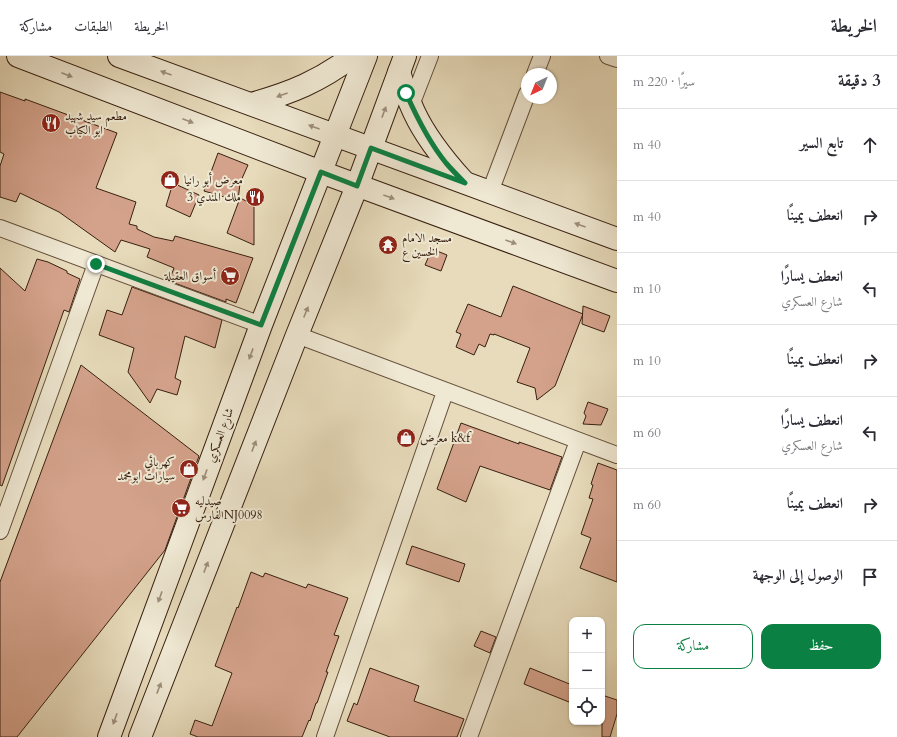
<!DOCTYPE html>
<html lang="ar">
<head>
<meta charset="utf-8">
<style>
	:root { --surface:#fff; --page:#f7f7f7; --text:#2b2b33; --muted:#7c7c81; --line:#e1e1e2; --accent:#0b8043 }
	body { margin:0; font-family:Cardo,Amiri,serif; background:var(--page); color:var(--text); direction:rtl }
	.controls { position:absolute; right:12px; bottom:12px; display:grid; overflow:hidden; border-radius:8px; box-shadow:0 1px 3px #0004 }
	.controls button { width:36px; height:36px; display:grid; place-items:center; padding:0; border:0; border-bottom:1px solid var(--line); background:var(--surface); color:var(--text); font:20px sans-serif }
	.compass { position:absolute; left:521px; top:12px; width:36px; height:36px; border-radius:50%; background:var(--surface); box-shadow:0 1px 3px #0004; rotate:223deg }
	.stop { position:absolute; width:12px; height:12px; margin:-9px; border:3px solid #0b8043; border-radius:50%; background:#fff }
	.stop.end { background:#0b8043; border-color:#fff; box-shadow:0 1px 4px #0008 }
	.list { margin:0; padding:0; list-style:none }
	h2 { display:flex; justify-content:space-between; align-items:center; height:52px; margin:0; padding:0 16px; font-size:17px }
	h2 small { font-size:13px; font-weight:400; color:var(--muted) }
	.list li { display:grid; grid-template-columns:26px 1fr auto; gap:12px; align-items:center; box-sizing:border-box; height:72px; padding:0 16px; border-top:1px solid var(--line) }
	.list b { display:block; font-size:15px; white-space:nowrap }
	.list p { margin:0; font-size:13px; white-space:nowrap; color:var(--muted) }
	.list em { font-size:13px; font-style:normal; color:var(--muted) }
	.actions { display:flex; gap:8px; padding:12px 16px }
	.actions a { flex:1; padding:9px 0; border:1px solid var(--accent); border-radius:12px; text-align:center; font-size:14px; color:var(--accent) }
	.actions .main { background:var(--accent); color:#fff }
	.icon { flex:none; width:22px; height:22px; fill:none; stroke:currentColor; stroke-width:2; stroke-linecap:round; stroke-linejoin:round }
	.map { position:relative; flex:none; width:617px; height:681px; overflow:hidden; direction:ltr }
	header { display:flex; align-items:center; gap:24px; box-sizing:border-box; height:56px; padding:0 20px; background:var(--surface); border-bottom:1px solid var(--line) }
	header strong { font-size:19px }
	nav { display:flex; gap:22px; margin-inline-start:auto; font-size:14px }
	main { display:flex }
	aside { flex:1; background:var(--surface) }
	.map>svg:first-child { display:block }
	.building { fill:#d4a28b; stroke:#382010 }
	.lines { fill:none; stroke-linecap:round; stroke-linejoin:round }
	.street-casing { stroke:#644f3b; stroke-width:18 }
	.secondary-casing { stroke:#382010; stroke-width:24 }
	.street { stroke:#efe8d3; stroke-width:16 }
	.secondary { stroke:#efe8d3; stroke-width:22 }
	.oneway { fill:#9d8e7b }
	.route { stroke:#0b8043; stroke-width:5 }
	.labels { text-anchor:middle; dominant-baseline:central; stroke-width:4; stroke-linejoin:round; paint-order:stroke }
	.poi-label { font-size:12px; fill:#382010; stroke:#efe8d3; text-anchor:start }
	.street-label { font-size:12px; fill:#382010; stroke:#efe8d3 }
</style>
</head>
<body>
<header>
<strong>الخريطة</strong>
<nav><a>الخريطة</a><a>الطبقات</a><a>مشاركة</a></nav>
</header>
<main>
<aside>
<h2>3 دقيقة<small>سيرًا · 220 m</small></h2>
<ul class="list">
<li><svg class="icon" aria-label="ahead" viewBox="0 0 24 24"><path d="M12 20V5M6 11l6-6 6 6"/></svg><div><b>تابع السير</b></div><em>40 m</em></li>
<li><svg class="icon" aria-label="right" viewBox="0 0 24 24"><path d="M7 20v-9h11M14 6l5 5-5 5"/></svg><div><b>انعطف يمينًا</b></div><em>40 m</em></li>
<li><svg class="icon" aria-label="left" viewBox="0 0 24 24"><path d="M17 20v-9H6M10 6l-5 5 5 5"/></svg><div><b>انعطف يسارًا</b><p>شارع العسكري</p></div><em>10 m</em></li>
<li><svg class="icon" aria-label="right" viewBox="0 0 24 24"><path d="M7 20v-9h11M14 6l5 5-5 5"/></svg><div><b>انعطف يمينًا</b></div><em>10 m</em></li>
<li><svg class="icon" aria-label="left" viewBox="0 0 24 24"><path d="M17 20v-9H6M10 6l-5 5 5 5"/></svg><div><b>انعطف يسارًا</b><p>شارع العسكري</p></div><em>60 m</em></li>
<li><svg class="icon" aria-label="right" viewBox="0 0 24 24"><path d="M7 20v-9h11M14 6l5 5-5 5"/></svg><div><b>انعطف يمينًا</b></div><em>60 m</em></li>
<li><svg class="icon" aria-label="arrive" viewBox="0 0 24 24"><path d="M6 21V4h12l-3 4 3 4H6"/></svg><div><b>الوصول إلى الوجهة</b></div></li>
</ul>
<div class="actions"><a class="main">حفظ</a><a>مشاركة</a></div>
</aside>
<div class="map">
<svg width="617" height="681" viewBox="0 0 617 681">
	<rect width="100%" height="100%" fill="#e7dbbb"/>
	<filter id="stains"><feTurbulence type="fractalNoise" baseFrequency=".005" numOctaves="4"/><feColorMatrix values="0 0 0 0 .2 0 0 0 0 .09 0 0 0 0 .02 0 0 0 .5 -.17"/></filter>
	<radialGradient id="worn" r=".72"><stop offset=".6" stop-color="#630" stop-opacity="0"/><stop offset="1" stop-color="#630" stop-opacity=".3"/></radialGradient>
	<g class="building">
		<path d="M0 36 25 45V43L117 77 96 132 136 146 129 168 137 170V173L154 181 173 185 175 180 253 202 236 247 226 243V246L169 225 174 212 147 201 150 193 121 184 115 196 59 156 20 137 16 146 0 141V110L4 98 0 96Z"/>
		<path d="M218 97 248 109 240 127 238 145 204 135Z"/>
		<path d="M173 127 199 139 190 161 166 150Z"/>
		<path d="M240 142 254 149V189L227 177Z"/>
		<path d="M432 193 447 199 441 215 425 209Z"/>
		<path d="M37 203 48 206 67 215V217L80 223 69 256 64 254 2 430 0 429V212L25 235Z"/>
		<path d="M513 230 583 258 555 330 537 344 535 332 517 326 530 292 494 278V279L490 278 485 291 479 288 474 299 456 291 461 278 456 276 468 248 501 261Z"/>
		<path d="M132 231 222 264 215 292 185 280 175 322 181 325 177 339 157 333 150 347 128 316 134 292 99 279 107 254 122 259Z"/>
		<path d="M583 250 610 260 604 276 582 268Z"/>
		<path d="M81 309 199 400 165 494 17 681H0V526Z"/>
		<path d="M588 346 608 353 601 369 583 368 586 360 584 357Z"/>
		<path d="M461 367 519 388V386L562 401 550 434 480 410 466 446 437 433Z"/>
		<path d="M598 407 617 414V526L580 512 591 482 581 478 593 443 589 442 593 429 591 428Z"/>
		<path d="M412 490 465 508 459 526 406 508Z"/>
		<path d="M251 516 263 521 265 517 306 532 308 528 348 542 334 579 339 580 326 616H328L317 647H316L310 665 309 664 302 681H198L190 678 195 664 212 670 232 617 215 610 237 551 238 552Z"/>
		<path d="M481 575 496 581 490 597 474 590Z"/>
		<path d="M370 612 419 630 414 645 464 663 457 681H390L347 665 354 647 357 649Z"/>
		<path d="M530 612 572 629V638L569 646 524 628Z"/>
		<path d="M602 639 617 644V658L610 681H602Z"/>
	</g>
	<g class="lines">
		<g class="street-casing">
			<g id="street">
				<path d="M608 0 617 3"/>
				<path d="M535 18 542 0"/>
				<path d="M411 49 430 0"/>
				<path d="M490 136 527 38"/>
				<path d="M0 172 261 269"/>
				<path d="M297 279 617 399"/>
				<path d="M0 475 96 208"/>
				<path d="M325 681 445 336"/>
				<path d="M469 681 578 385"/>
			</g>
		</g>
		<g class="secondary-casing">
			<g id="secondary">
				<path d="M18 0 321 116 617 225"/>
				<path d="M119 0C285 60 451 122 617 183"/>
				<path d="M399 16C403 29 408 43 414 56 426 82 444 104 463 125"/>
				<path d="M251 48C291 37 320 25 353 0"/>
				<path d="M109 681 261 269 366 0"/>
				<path d="M140 681 297 279 357 130 405 0"/>
			</g>
		</g>
		<use href="#street" class="street"/>
		<use href="#secondary" class="secondary"/>
	</g>
	<defs><path id="oneway-solid" d="M-6-.8H1V-3.2L6.5 0L1 3.2V.8H-6Z"/></defs>
	<g class="oneway">
		<use href="#oneway-solid" transform="translate(166 17) rotate(-160)"/>
		<use href="#oneway-solid" transform="translate(67 19) rotate(21)"/>
		<use href="#oneway-solid" transform="translate(282 39) rotate(160)"/>
		<use href="#oneway-solid" transform="translate(384 56) rotate(-70)"/>
		<use href="#oneway-solid" transform="translate(188 65) rotate(21)"/>
		<use href="#oneway-solid" transform="translate(314 71) rotate(-160)"/>
		<use href="#oneway-solid" transform="translate(389 141) rotate(20)"/>
		<use href="#oneway-solid" transform="translate(580 169) rotate(-160)"/>
		<use href="#oneway-solid" transform="translate(511 186) rotate(20)"/>
		<use href="#oneway-solid" transform="translate(306 256) rotate(-68)"/>
		<use href="#oneway-solid" transform="translate(251 298) rotate(110)"/>
		<use href="#oneway-solid" transform="translate(254 390) rotate(-69)"/>
		<use href="#oneway-solid" transform="translate(205 419) rotate(110)"/>
		<use href="#oneway-solid" transform="translate(206 511) rotate(-69)"/>
		<use href="#oneway-solid" transform="translate(160 541) rotate(110)"/>
		<use href="#oneway-solid" transform="translate(159 632) rotate(-69)"/>
		<use href="#oneway-solid" transform="translate(115 663) rotate(110)"/>
	</g>
	<g class="lines">
		<path class="route" d="M96 208 261 269 321 116 357 130 371 92 465 127C459 121 452 114 446 107 429 86 417 62 406 37"/>
	</g>
	<defs>
		<g id="restaurant-disc" transform="scale(1)"><circle r="9.5" fill="#8f2418" stroke="#efe8d3"/><path d="M-5-6h1v4h1v-4h1v4h1v-4h1v5L-1.5 .5V6h-2V.5L-5-1ZM5-6V6H3V1.5H1.5Q1.5-4 5-6Z" fill="#fff"/></g>
		<g id="shop-disc" transform="scale(1)"><circle r="9.5" fill="#8f2418" stroke="#efe8d3"/><path d="M-5-2.5h2.3a2.7 3.5 0 0 1 5.4 0H5L5.5 6h-11ZM-1.5-2.5h3a1.5 2.3 0 0 0-3 0Z" fill="#fff"/></g>
		<g id="temple-disc" transform="scale(1)"><circle r="9.5" fill="#8f2418" stroke="#efe8d3"/><path d="M0-6L5-2H3V0L6.5 2.5H4V6H1.5V3h-3V6H-4V2.5H-6.5L-3 0V-2H-5Z" fill="#fff"/></g>
		<g id="supermarket-disc" transform="scale(1)"><circle r="9.5" fill="#8f2418" stroke="#efe8d3"/><path d="M-6-5.5h2.5l.6 2H6L4.5 2H-2.5L-4.4-4H-6ZM-1.5 3.2a1.3 1.3 0 1 0 .1 0ZM3 3.2a1.3 1.3 0 1 0 .1 0Z" fill="#fff"/></g>
	</defs>
	<g fill-rule="evenodd">
		<use href="#restaurant-disc" x="51" y="67"/>
		<use href="#shop-disc" x="170" y="124"/>
		<use href="#restaurant-disc" x="255" y="141"/>
		<use href="#temple-disc" x="388" y="189"/>
		<use href="#supermarket-disc" x="230" y="220"/>
		<use href="#shop-disc" x="406" y="382"/>
		<use href="#shop-disc" x="189" y="413"/>
		<use href="#supermarket-disc" x="181" y="452"/>
	</g>
	<g class="labels">
		<g class="poi-label">
			<text x="65" y="60">مطعم سيد شهيد<tspan x="65" dy="14">ابو الكباب</tspan></text>
			<text x="184" y="124">معرض أبو رانيا</text>
			<text x="241" y="141" text-anchor="end">ملك المندي 3</text>
			<text x="402" y="182">مسجد الامام<tspan x="402" dy="14">الحسين ع</tspan></text>
			<text x="216" y="220" text-anchor="end">أسواق العقيلة</text>
			<text x="420" y="382">معرض k&amp;f</text>
			<text x="175" y="406" text-anchor="end">كهربائي<tspan x="175" dy="14">سيارات ابومحمد</tspan></text>
			<text x="195" y="445">صيدليه<tspan x="195" dy="14">الفارسNJ0098</tspan></text>
		</g>
		<g class="street-label">
			<text transform="translate(220 379) rotate(-70)">شارع العسكري</text>
		</g>
	</g>
	<rect width="100%" height="100%" filter="url(#stains)"/>
	<rect width="100%" height="100%" fill="url(#worn)"/>
</svg>
<div class="controls">
<button>+</button>
<button>−</button>
<button><svg class="icon" aria-label="locate" viewBox="0 0 24 24"><circle cx="12" cy="12" r="6"/><path d="M12 2v4M12 18v4M2 12h4M18 12h4"/></svg></button>
</div>
<svg class="compass" viewBox="-18 -18 36 36"><path d="M0-13l5 13h-10z" fill="#e53935"/><path d="M0 13l5-13h-10z" fill="#7c7c81"/></svg>
<div class="stop" style="left:406px;top:37px"></div>
<div class="stop end" style="left:96px;top:208px"></div>
</div>
</main>
</body>
</html>
